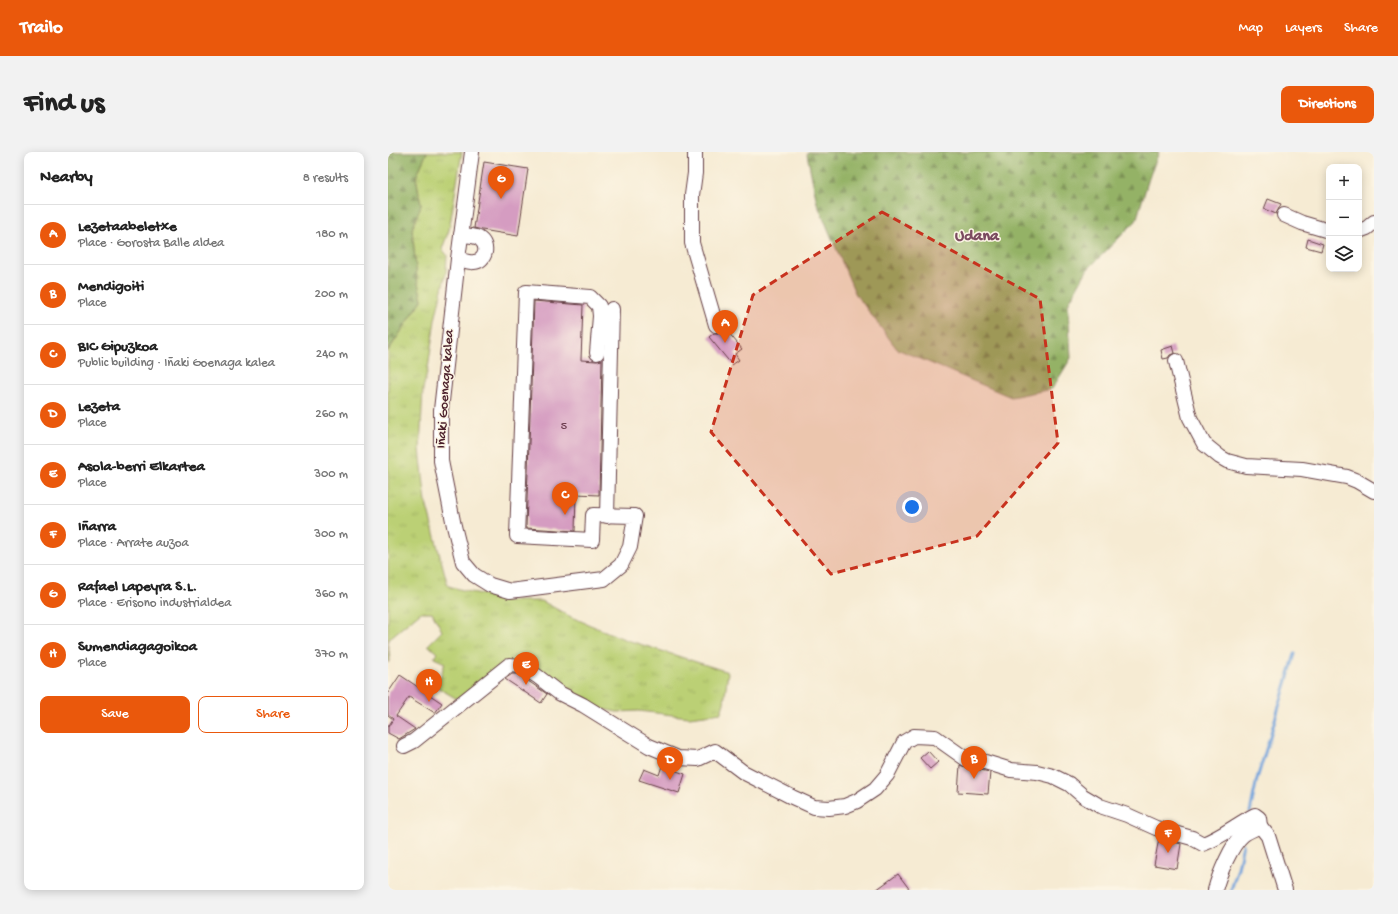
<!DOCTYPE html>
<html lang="en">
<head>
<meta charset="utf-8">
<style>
	:root { --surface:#fff; --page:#f2f2f2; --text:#222; --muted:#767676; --line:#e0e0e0; --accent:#ea580c }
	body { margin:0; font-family:"Gochi Hand",sans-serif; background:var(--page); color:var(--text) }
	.controls { position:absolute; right:12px; top:12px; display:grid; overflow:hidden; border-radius:8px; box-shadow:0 2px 10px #0003 }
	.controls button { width:36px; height:36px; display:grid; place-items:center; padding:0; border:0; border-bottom:1px solid var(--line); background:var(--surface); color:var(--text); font:20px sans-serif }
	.you { position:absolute; left:524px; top:355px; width:14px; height:14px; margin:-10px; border:3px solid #fff; border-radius:50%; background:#1a73e8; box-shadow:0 0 0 6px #1a73e833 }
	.badge { display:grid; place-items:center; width:26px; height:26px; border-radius:50%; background:var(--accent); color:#fff; font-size:13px; font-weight:700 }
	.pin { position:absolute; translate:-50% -33px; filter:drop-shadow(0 1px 2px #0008) }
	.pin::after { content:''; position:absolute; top:21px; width:14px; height:12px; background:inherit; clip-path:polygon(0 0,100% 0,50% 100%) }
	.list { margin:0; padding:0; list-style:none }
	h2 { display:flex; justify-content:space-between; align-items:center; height:52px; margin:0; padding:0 16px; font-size:17px }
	h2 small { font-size:13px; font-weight:400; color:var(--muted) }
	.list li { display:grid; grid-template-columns:26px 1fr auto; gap:12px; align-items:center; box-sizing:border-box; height:60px; padding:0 16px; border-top:1px solid var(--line) }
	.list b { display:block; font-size:15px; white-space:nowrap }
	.list p { margin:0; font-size:13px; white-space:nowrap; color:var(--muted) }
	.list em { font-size:13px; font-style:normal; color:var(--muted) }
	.actions { display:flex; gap:8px; padding:12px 16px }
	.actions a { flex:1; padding:9px 0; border:1px solid var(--accent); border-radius:8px; text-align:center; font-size:14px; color:var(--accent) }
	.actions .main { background:var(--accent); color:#fff }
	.icon { flex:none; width:22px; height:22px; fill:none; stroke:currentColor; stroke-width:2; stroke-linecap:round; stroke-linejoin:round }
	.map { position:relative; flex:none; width:986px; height:738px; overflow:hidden; border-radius:8px }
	header { display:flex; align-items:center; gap:24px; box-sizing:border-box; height:56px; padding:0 20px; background:var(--accent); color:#fff }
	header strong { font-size:19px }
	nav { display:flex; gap:22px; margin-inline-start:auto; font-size:14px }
	.intro { display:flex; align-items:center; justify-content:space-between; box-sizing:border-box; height:96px; padding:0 24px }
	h1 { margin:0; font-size:28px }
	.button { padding:10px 18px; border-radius:8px; background:var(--accent); color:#fff; font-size:14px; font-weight:700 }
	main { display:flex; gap:24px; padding:0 24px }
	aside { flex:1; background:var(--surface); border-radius:8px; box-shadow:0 2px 10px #0003 }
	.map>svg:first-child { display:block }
	.grass { fill:url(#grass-tufts); stroke:#827850 }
	.forest { fill:url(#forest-firs); stroke:#6f6848 }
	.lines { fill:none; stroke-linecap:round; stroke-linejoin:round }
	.stream { stroke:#70a2db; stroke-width:3 }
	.building { fill:#d59cc1 }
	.minor-casing { stroke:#643e44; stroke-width:16 }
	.minor { stroke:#fff; stroke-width:14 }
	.marked { fill:#c8321e; fill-opacity:0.2; stroke:#c8321e; stroke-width:3; stroke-dasharray:8 5; stroke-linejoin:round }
	.labels { text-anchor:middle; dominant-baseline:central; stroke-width:3; stroke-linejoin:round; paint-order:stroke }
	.number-label { font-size:12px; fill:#6d3e50 }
	.street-label { font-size:14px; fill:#4a1f2b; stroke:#fcf5e5 }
	.quarter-label { font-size:16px; font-weight:bold; fill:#7b4b60; stroke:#fcf5e5 }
</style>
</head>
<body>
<header>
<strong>Trailo</strong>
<nav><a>Map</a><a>Layers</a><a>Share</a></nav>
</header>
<div class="intro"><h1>Find us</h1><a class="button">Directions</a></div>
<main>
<aside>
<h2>Nearby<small>8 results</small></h2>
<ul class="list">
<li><span class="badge">A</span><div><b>Lezetaabeletxe</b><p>Place · Gorosta Balle aldea</p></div><em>180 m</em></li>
<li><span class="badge">B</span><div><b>Mendigoiti</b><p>Place</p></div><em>200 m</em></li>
<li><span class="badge">C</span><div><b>BIC Gipuzkoa</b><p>Public building · Iñaki Goenaga kalea</p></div><em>240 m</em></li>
<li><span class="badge">D</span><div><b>Lezeta</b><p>Place</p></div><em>260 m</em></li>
<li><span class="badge">E</span><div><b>Asola-berri Elkartea</b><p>Place</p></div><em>300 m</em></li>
<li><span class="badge">F</span><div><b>Iñarra</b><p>Place · Arrate auzoa</p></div><em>300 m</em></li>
<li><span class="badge">G</span><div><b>Rafael Lapeyra S.L.</b><p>Place · Erisono industrialdea</p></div><em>360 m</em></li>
<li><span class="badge">H</span><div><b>Sumendiagagoikoa</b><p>Place</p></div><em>370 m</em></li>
</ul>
<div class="actions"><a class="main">Save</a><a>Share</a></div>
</aside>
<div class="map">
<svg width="986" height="738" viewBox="0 0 986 738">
	<defs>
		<pattern id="grass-tufts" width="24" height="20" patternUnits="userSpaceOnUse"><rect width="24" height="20" fill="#bbd074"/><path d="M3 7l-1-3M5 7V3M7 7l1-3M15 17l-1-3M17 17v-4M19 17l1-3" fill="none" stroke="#a2b265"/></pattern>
		<pattern id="forest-firs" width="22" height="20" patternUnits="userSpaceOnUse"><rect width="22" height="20" fill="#94b266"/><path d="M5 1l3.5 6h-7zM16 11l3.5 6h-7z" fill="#7b9054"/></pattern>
	</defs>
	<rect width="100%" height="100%" fill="#fcf5e5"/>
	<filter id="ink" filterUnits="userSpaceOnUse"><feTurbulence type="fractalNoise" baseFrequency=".025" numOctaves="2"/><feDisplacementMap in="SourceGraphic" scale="8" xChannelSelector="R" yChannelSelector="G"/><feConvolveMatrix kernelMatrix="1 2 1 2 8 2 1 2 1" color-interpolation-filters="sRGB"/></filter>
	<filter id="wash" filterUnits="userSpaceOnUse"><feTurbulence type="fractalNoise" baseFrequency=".012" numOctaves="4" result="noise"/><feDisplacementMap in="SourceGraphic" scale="16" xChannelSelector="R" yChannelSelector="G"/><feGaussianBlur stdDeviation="0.9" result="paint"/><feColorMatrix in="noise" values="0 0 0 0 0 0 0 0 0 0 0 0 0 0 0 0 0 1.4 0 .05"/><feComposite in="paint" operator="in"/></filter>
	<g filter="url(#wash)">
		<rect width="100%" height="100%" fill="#f6ebd3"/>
		<path class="grass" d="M39 0H74L61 78 54 97 59 103 58 120 47 168 40 217 35 237 32 297 38 351 60 434 82 440 100 443 117 449H154L183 465 236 487 340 520 336 551 333 561 301 565 251 559 229 560 214 557 193 548 136 509 69 547 49 535 57 511 46 506 49 501 40 493 54 479 44 460H33L3 485 0 490 2 507 0 511V199L34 148 29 127 24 77 33 53 28 25Z"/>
		<g class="forest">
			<path d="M0 0H39L28 25 33 53 24 77 29 127 34 148 0 199Z"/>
			<path d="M420 0H771L761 26 748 69 699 118 680 152 683 206 664 237 623 245 509 197 467 141 429 51 419 2Z"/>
		</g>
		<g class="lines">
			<g class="stream">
				<path d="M862 660 869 627 907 502"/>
				<path d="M843 738 850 716 855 692"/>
			</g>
		</g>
		<g id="blocks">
			<g class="building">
				<path d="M96 10 140 17 130 84 94 78 86 76Z"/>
				<path d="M880 47 893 52 888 62 876 57Z"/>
				<path d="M920 87 935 92 933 99 918 95Z"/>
				<path d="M146 149 195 153 193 208 209 209 214 208 211 343 188 342 187 379 138 376Z"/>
				<path d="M336 175 354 197 347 202 351 208 344 213 321 185 326 181H330L334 179Z"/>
				<path d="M785 194 787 201 782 203 780 206 775 207 773 198Z"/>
				<path d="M124 522H130L159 542 153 551 117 527Z"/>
				<path d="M12 523 54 551 47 561 21 545 8 564 27 577 11 587 0 581V575L5 567 0 563V541Z"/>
				<path d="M540 599 550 610 542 617 532 606Z"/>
				<path d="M572 613 577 615 602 620 600 642 570 640Z"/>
				<path d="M274 614 297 622 291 641 251 628 256 617 271 623Z"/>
				<path d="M771 686 793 692 789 717 766 713Z"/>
				<path d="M510 722 522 738H488Z"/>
			</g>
		</g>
	</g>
	<g filter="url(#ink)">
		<use href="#blocks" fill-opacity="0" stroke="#643e44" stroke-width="1"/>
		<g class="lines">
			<g class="minor-casing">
				<g id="minor">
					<path d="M84 0 70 107 53 258V309L66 374 75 410 86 423 102 433 122 439 216 427 233 413 242 395 247 364 205 363 204 388 129 384 138 140 202 145 211 154 212 164 209 201"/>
					<path d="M307 0V21L304 43V91L328 173"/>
					<path d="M896 63 914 71 941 79"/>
					<path d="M971 79 979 76 986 70"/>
					<path d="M70 107C75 108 81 111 86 110 98 109 101 94 92 87 87 83 79 84 73 83"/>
					<path d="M788 209 802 266 816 292 832 305 839 309 858 314 914 317 959 325 969 329 986 339"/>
					<path d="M219 364 224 157"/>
					<path d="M16 594 26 589 121 513 133 514 149 524 171 541 195 553 261 594 290 606 310 607 327 599 355 620 404 645 426 655 441 656 457 654 469 649 487 637 499 623 516 590 526 584 547 585 578 607 597 610 623 618 649 620 665 624 681 632 695 644 712 654 739 663 768 676 804 686 815 692C834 685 849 672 867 663L871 666 872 674"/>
					<path d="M872 674 880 684 897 738"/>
					<path d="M827 738C831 723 843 693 855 683 860 679 867 677 872 674"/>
				</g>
			</g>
			<use href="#minor" class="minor"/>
		</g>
	</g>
	<path class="marked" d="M494 60 652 147 670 291 589 384 443 422 323 280 365 143Z"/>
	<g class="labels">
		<g class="number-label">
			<text x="176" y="275">5</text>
		</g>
		<g class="street-label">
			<text transform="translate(58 237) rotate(-86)">Iñaki Goenaga kalea</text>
		</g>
		<g class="quarter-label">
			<text x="589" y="85">Udana</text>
		</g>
	</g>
</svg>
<div class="controls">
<button>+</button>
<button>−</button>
<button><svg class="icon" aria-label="layers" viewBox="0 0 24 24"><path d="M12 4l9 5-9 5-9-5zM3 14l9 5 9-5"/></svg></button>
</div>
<div class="you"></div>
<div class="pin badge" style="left:337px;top:191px">A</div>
<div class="pin badge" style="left:586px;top:627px">B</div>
<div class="pin badge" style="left:177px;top:363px">C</div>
<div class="pin badge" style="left:282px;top:628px">D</div>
<div class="pin badge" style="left:138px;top:533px">E</div>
<div class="pin badge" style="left:780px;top:701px">F</div>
<div class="pin badge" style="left:113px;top:47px">G</div>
<div class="pin badge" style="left:41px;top:550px">H</div>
</div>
</main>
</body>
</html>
